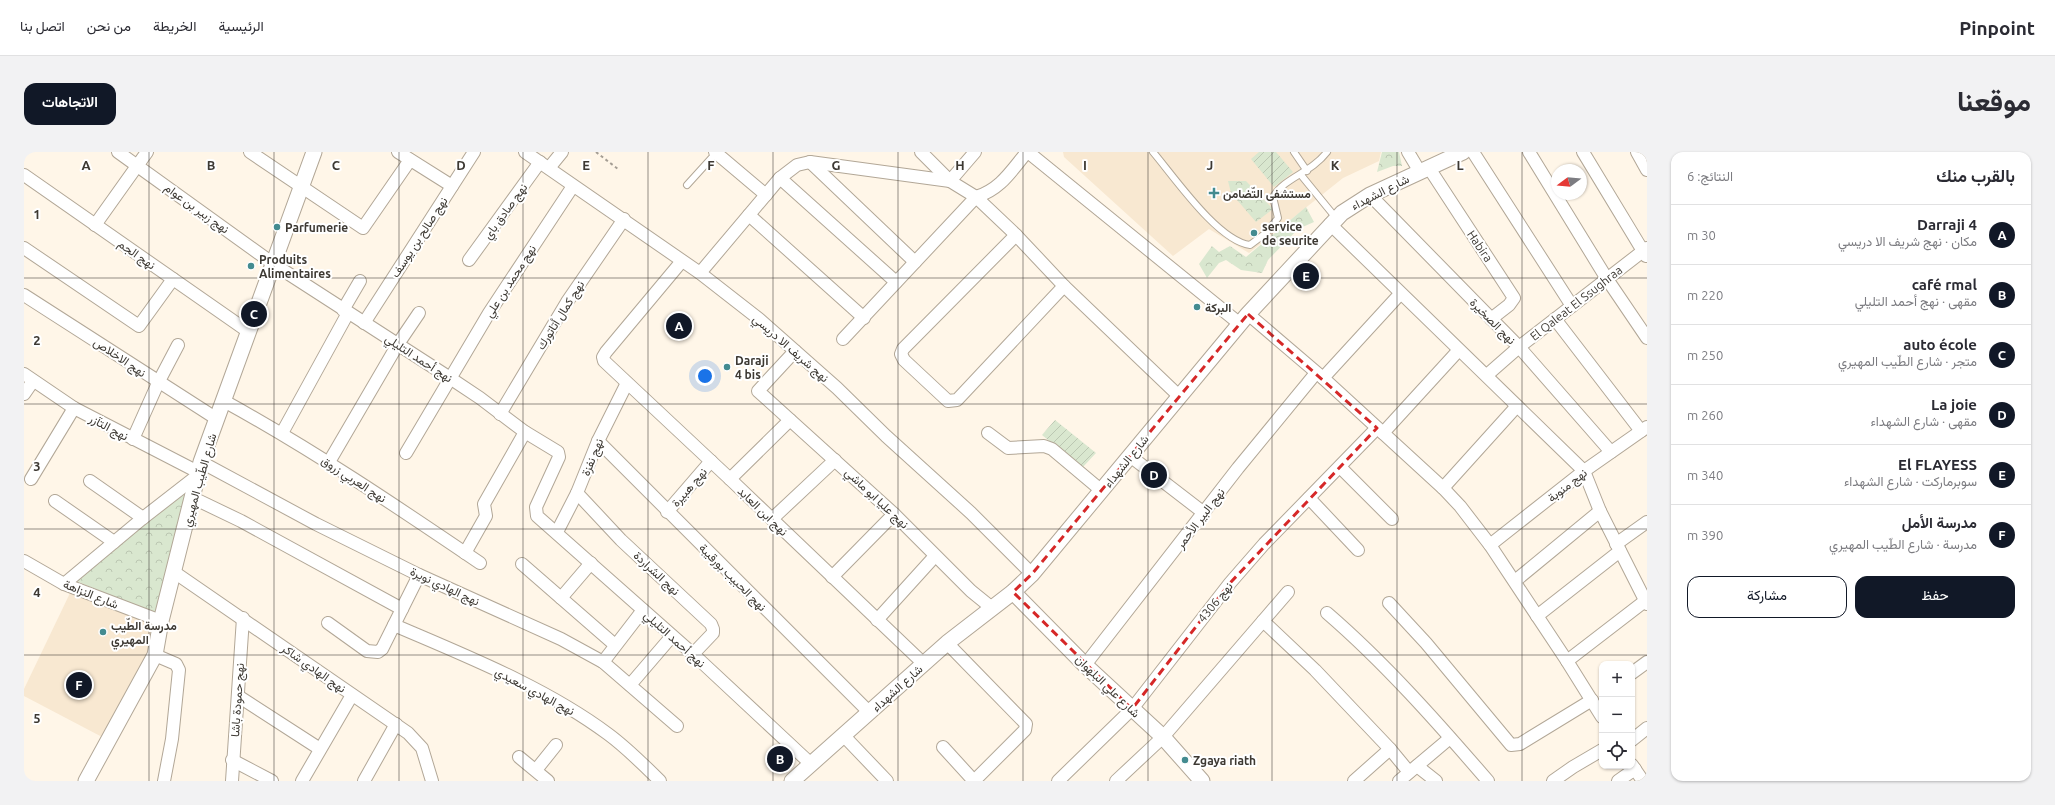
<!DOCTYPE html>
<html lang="ar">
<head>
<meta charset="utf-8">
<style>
	:root { --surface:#fff; --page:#f2f2f3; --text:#2b2b33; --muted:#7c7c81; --line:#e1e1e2; --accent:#111827 }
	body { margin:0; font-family:Ubuntu,Vazirmatn,sans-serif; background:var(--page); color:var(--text); direction:rtl }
	.controls { position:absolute; right:12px; bottom:12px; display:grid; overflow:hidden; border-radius:8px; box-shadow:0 1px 3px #0004 }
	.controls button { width:36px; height:36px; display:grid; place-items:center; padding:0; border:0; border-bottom:1px solid var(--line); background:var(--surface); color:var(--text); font:20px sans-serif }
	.compass { position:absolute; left:1527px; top:12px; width:36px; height:36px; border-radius:50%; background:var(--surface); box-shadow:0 1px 3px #0004; rotate:254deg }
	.you { position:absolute; left:681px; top:224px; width:14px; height:14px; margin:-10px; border:3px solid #fff; border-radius:50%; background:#1a73e8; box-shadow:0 0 0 6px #1a73e833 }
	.badge { display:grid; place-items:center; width:26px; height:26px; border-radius:50%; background:var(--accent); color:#fff; font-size:13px; font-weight:700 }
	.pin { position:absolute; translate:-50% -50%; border:2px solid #fff; box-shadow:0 1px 4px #0006 }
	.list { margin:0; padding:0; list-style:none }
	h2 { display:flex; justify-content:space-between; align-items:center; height:52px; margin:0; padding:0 16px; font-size:17px }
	h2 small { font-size:13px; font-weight:400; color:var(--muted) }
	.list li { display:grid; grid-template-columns:26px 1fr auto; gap:12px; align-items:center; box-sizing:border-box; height:60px; padding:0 16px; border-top:1px solid var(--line) }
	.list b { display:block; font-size:15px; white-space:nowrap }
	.list p { margin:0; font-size:13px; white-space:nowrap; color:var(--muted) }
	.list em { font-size:13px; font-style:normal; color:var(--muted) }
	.actions { display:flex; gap:8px; padding:12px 16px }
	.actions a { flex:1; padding:9px 0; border:1px solid var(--accent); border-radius:12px; text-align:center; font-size:14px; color:var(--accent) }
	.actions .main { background:var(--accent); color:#fff }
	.icon { flex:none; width:22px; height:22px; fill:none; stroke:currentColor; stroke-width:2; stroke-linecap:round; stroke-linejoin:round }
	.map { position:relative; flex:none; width:1623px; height:629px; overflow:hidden; direction:ltr; border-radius:12px }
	header { display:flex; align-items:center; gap:24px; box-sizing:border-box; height:56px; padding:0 20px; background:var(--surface); border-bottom:1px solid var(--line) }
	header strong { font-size:19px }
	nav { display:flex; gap:22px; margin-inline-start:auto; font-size:14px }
	.intro { display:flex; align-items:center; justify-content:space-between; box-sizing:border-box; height:96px; padding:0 24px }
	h1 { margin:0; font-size:28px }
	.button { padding:10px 18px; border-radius:12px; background:var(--accent); color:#fff; font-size:14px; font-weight:700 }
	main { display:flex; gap:24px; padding:0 24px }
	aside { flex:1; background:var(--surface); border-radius:12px; box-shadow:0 1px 3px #0004 }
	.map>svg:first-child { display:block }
	.built { fill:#f8e8d1 }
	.park { fill:url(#park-crowns) }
	.garden { fill:url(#garden-furrows) }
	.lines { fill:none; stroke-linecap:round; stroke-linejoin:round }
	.service-casing { stroke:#b2a797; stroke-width:8 }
	.minor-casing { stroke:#b2a797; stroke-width:14 }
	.tertiary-casing { stroke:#b2a797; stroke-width:17 }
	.path { stroke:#a59e94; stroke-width:2; stroke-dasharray:3 3; stroke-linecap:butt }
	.service { stroke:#fff; stroke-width:6 }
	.minor { stroke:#fff; stroke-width:12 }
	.tertiary { stroke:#fff; stroke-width:15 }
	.marked { fill:none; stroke:#d62828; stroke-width:3; stroke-dasharray:8 5; stroke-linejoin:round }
	.grid { fill:none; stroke:#3d3933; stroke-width:1; stroke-opacity:0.55 }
	.poi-dot { fill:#438b90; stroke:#fff; stroke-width:1.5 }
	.labels { text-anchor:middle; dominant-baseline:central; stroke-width:4; stroke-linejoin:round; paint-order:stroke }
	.street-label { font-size:12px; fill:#3d3933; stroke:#fff }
	.poi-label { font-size:12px; font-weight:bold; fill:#3d3933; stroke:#fff; text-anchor:start }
	.grid-label { font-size:13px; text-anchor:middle; font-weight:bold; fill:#3d3933; stroke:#fff; stroke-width:4; stroke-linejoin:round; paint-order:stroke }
</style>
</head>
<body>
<header>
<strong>Pinpoint</strong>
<nav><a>الرئيسية</a><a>الخريطة</a><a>من نحن</a><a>اتصل بنا</a></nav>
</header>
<div class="intro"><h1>موقعنا</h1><a class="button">الاتجاهات</a></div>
<main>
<aside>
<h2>بالقرب منك<small>النتائج: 6</small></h2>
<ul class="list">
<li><span class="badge">A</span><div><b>Darraji 4</b><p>مكان · نهج شريف الا دريسي</p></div><em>30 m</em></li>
<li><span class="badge">B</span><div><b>café rmal</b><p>مقهى · نهج أحمد التليلي</p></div><em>220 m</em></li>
<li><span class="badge">C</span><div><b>auto école</b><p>متجر · شارع الطّيب المهيري</p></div><em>250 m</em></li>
<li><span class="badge">D</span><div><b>La joie</b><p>مقهى · شارع الشهداء</p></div><em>260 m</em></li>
<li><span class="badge">E</span><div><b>El FLAYESS</b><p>سوبرماركت · شارع الشهداء</p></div><em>340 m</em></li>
<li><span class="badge">F</span><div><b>مدرسة الأمل</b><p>مدرسة · شارع الطّيب المهيري</p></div><em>390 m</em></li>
</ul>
<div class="actions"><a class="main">حفظ</a><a>مشاركة</a></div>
</aside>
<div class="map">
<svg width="1623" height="629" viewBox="0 0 1623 629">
	<defs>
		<pattern id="park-crowns" width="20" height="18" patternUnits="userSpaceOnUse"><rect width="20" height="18" fill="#d9e7cf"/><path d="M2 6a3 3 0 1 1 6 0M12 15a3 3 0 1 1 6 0" fill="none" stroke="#bbc7b2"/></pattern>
		<pattern id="garden-furrows" width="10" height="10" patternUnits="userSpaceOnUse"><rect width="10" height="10" fill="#d9e7cf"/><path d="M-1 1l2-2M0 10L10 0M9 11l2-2" fill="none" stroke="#bbc7b2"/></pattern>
	</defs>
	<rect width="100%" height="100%" fill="#fff6e8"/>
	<g class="built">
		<path d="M1039 0H1357L1355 9 1319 26 1225 101 1185 77 1149 104 1040 5Z"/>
		<path d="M47 439 132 473 126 500 80 586 0 544V537Z"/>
	</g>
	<g class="park">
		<path d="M1358 0H1375L1378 14H1369L1353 20Z"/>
		<path d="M1204 29H1222L1249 57 1232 70 1207 41Z"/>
		<path d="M1282 55 1290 70 1274 77 1244 108 1238 121 1217 118 1202 108 1195 111 1183 126 1175 112 1188 94 1195 100 1206 94 1222 105Z"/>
		<path d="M168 329 134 463 50 428Z"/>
	</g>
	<g class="garden">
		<path d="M1235 0H1252L1269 20 1250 35 1227 7Z"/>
		<path d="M1031 268 1072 301 1058 316 1018 283Z"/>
	</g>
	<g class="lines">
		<g class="service-casing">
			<g id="service">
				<path d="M1129 0C1151 26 1194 89 1226 93L1242 81 1254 66 1249 45C1261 25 1287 21 1303 0"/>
				<path d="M1270 0 1283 19"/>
				<path d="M1277 23 1312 66"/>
				<path d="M663 33 692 1"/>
			</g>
		</g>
		<g class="minor-casing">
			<g id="minor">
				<path d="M94 0 251 113 426 226 456 246 501 280 534 300 535 305 512 355 513 364 669 502 787 612"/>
				<path d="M226 0 339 76 386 8"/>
				<path d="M374 0 428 34"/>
				<path d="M501 0 676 121 735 167 813 236 862 284 947 361 1008 422"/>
				<path d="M691 0 742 43"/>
				<path d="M897 0 926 29 952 45 992 83 1040 134 1155 244"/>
				<path d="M1004 0 1216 172"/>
				<path d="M1384 0 1396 20"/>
				<path d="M1449 0 1548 154"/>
				<path d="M1505 0 1583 127 1623 186"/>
				<path d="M1559 0 1622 104"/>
				<path d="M1613 0 1623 18"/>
				<path d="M786 10 891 110"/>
				<path d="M525 16 538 0"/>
				<path d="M1405 16 1490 146 1485 153 1467 167"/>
				<path d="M0 23 225 180"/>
				<path d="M756 26 872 130"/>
				<path d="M1346 43 1495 195 1587 300"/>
				<path d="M725 63 840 166"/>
				<path d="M1306 72 1560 319 1576 359 1623 452"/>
				<path d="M71 73 123 0"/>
				<path d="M992 83 879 197 877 202 880 208 924 249 933 248 1040 134"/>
				<path d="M0 96 115 174 149 127"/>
				<path d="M445 108 516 10"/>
				<path d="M658 109 582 200 579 205 580 209 706 327 900 512"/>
				<path d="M676 121 756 26 773 13 786 10 926 29 951 0"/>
				<path d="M0 143 193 267"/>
				<path d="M319 158 336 129"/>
				<path d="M1224 162 1299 226 1419 336 1436 354 1466 393 1543 509 1578 565"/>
				<path d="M1531 167 1617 279"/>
				<path d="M340 171 450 0"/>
				<path d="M819 187 952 45C977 37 987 19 1003 0"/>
				<path d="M771 199 734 239 870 362 947 439 968 456"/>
				<path d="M0 222 50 256 174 320"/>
				<path d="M1463 223 1495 195 1623 96"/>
				<path d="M1299 226 1376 142"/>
				<path d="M0 242 9 229"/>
				<path d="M200 249C289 298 372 354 456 411"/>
				<path d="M476 262 543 150 600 67"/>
				<path d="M258 281 324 161"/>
				<path d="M964 281 984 296 1020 294 1028 297 1078 339"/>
				<path d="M1359 281 1434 199"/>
				<path d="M109 287 134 231 154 193"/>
				<path d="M574 289 846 561"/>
				<path d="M382 301 465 161 549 34"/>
				<path d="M1106 304 1180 361"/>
				<path d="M177 310 292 372 395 423 537 487 579 510 653 574"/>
				<path d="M305 310 374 192 395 161"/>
				<path d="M1316 315 1368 367"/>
				<path d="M7 327 50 256"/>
				<path d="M706 327 766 268"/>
				<path d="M66 329 119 366"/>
				<path d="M1419 336 1493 254"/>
				<path d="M553 341 597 388 687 472 689 477V481L669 502"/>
				<path d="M167 345 217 369 378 457"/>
				<path d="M1285 346 1334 398"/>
				<path d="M31 349 90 390"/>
				<path d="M643 360 687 309"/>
				<path d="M748 367 811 308"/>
				<path d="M533 380 553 341 574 289 603 231"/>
				<path d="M1592 392 1623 370"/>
				<path d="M1466 393 1560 319 1623 275"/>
				<path d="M441 401 462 364 460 352 501 280"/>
				<path d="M0 409 40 432 137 469"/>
				<path d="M498 412 591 493"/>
				<path d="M150 420 384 581 398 596 408 629"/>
				<path d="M808 425 870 362"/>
				<path d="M1491 429 1576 359"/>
				<path d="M40 432 119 366 173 324"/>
				<path d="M537 446 567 411"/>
				<path d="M1365 451 1402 491 1487 593 1496 592 1568 548"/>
				<path d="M1303 461C1361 511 1414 571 1464 629"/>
				<path d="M1513 464 1596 399"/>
				<path d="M853 468 911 404"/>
				<path d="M1239 469 1264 440"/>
				<path d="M304 471 343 499 354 500 358 497 395 423"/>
				<path d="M370 473C442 504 521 535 584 582 603 596 620 613 636 629"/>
				<path d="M923 491 1002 572 1001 578 950 629"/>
				<path d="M131 503 152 512 155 518 148 587 140 629"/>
				<path d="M1543 509 1621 449"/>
				<path d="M579 510 619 458"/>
				<path d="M1061 513 1214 316 1292 221"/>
				<path d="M1608 521 1623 510"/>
				<path d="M606 533 648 484"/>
				<path d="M214 544 296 597"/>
				<path d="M819 583 863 629"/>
				<path d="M1608 588 1623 576"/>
				<path d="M919 595 950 629"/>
				<path d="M495 605 524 629"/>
				<path d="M208 608 248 629"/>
				<path d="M1608 613 1619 629"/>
				<path d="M1393 614 1412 629"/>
				<path d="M512 618 532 593"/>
				<path d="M208 629 219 466"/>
				<path d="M278 629 328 543"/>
				<path d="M340 629 372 572"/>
				<path d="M1034 629 1108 557 1206 431 1240 392 1353 276"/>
				<path d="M1092 629 1139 585 1239 469 1291 518 1366 597 1385 620"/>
				<path d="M1330 629 1366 597"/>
				<path d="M1375 629 1426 586"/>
				<path d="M1529 629 1549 615 1578 598"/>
				<path d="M1594 629 1611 617"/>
			</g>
		</g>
		<g class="tertiary-casing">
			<g id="tertiary">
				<path d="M989 440 1061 513 1139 585 1178 629"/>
				<path d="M62 629 131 503 137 469 177 310 290 0"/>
				<path d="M768 629 923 491 989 440 1008 422 1224 162 1318 61 1346 43 1439 0"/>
			</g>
		</g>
		<path class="path" d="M572 0 594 17"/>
		<use href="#service" class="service"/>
		<use href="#minor" class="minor"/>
		<use href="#tertiary" class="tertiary"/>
	</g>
	<path class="marked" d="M1224 162 1353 276 1206 431 1108 557 989 440 1008 422Z"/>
	<path class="grid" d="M125 0V629M250 0V629M375 0V629M499 0V629M624 0V629M749 0V629M874 0V629M999 0V629M1124 0V629M1248 0V629M1373 0V629M1498 0V629M0 126H1623M0 252H1623M0 377H1623M0 503H1623"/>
	<g class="poi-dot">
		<path d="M1188 35h4v4h4v4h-4v4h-4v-4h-4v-4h4z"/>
		<circle cx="253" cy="75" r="4"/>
		<circle cx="1230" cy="81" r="4"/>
		<circle cx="227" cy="114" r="4"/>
		<circle cx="1173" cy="155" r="4"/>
		<circle cx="703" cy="215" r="4"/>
		<circle cx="79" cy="480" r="4"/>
		<circle cx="1161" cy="608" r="4"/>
	</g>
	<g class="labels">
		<g class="street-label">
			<text transform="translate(1356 40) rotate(-27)">شارع الشهداء</text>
			<text transform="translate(173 56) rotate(36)">نهج زبير بن عوام</text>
			<text transform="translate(481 59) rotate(-54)">نهج صادق باي</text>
			<text transform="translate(395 85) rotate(-57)">نهج صالح بن يوسف</text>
			<text transform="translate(1456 94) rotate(56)">Habira</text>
			<text transform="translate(113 102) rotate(35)">نهج الجم</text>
			<text transform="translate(486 129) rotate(-57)">نهج محمد بن علي</text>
			<text transform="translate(1552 151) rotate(-38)">El Qaleat El Ssughraa</text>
			<text transform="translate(536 163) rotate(-58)">نهج كمال أتاتورك</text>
			<text transform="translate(1469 169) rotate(45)">نهج الصخيرة</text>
			<text transform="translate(767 196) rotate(41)">نهج شريف الا دريسي</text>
			<text transform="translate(96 205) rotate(34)">نهج الاخلاص</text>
			<text transform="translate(395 206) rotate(33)">نهج أحمد التليلي</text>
			<text transform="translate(85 275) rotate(28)">نهج التآزر</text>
			<text transform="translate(568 305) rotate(-68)">نهج نفزة</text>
			<text transform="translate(1102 309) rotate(-51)">شارع الشهداء</text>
			<text transform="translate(330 327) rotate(33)">نهج العربي زروق</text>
			<text transform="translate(175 328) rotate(-74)">شارع الطّيب المهيري</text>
			<text transform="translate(1543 333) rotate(-38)">نهج منوبة</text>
			<text transform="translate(665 335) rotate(-49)">نهج هبيرة</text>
			<text transform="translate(853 346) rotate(43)">نهج عليا ابو ماشي</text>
			<text transform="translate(739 359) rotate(44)">نهج ابن العابد</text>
			<text transform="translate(1176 366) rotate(-53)">نهج البير الأحمر</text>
			<text transform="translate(633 421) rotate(43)">نهج الشراردة</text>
			<text transform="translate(709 425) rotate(45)">نهج الحبيب بورقيبة</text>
			<text transform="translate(421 434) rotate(25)">نهج الهادي نويرة</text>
			<text transform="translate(67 442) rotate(22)">شارع النزاهة</text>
			<text transform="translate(1191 450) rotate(-51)">نهج 4306</text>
			<text transform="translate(651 487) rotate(42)">نهج أحمد التليلي</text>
			<text transform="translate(290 516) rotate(35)">نهج الهادي شاكر</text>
			<text transform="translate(1084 534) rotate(44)">شارع علي البلهوان</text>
			<text transform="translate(873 536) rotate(-42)">شارع الشهداء</text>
			<text transform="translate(511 539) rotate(28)">نهج الهادي سعيدي</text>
			<text transform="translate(213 548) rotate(-86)">نهج حمودة باشا</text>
		</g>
		<g class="poi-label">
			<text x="1199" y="41">مستشفى التّضامن</text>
			<text x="1238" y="74">service<tspan x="1238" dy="14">de seurite</tspan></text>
			<text x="261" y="75">Parfumerie</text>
			<text x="235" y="107">Produits<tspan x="235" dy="14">Alimentaires</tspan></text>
			<text x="1181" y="155">البركة</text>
			<text x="711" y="208">Daraji<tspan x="711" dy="14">4 bis</tspan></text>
			<text x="87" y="473">مدرسة الطّيب<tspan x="87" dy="14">المهيري</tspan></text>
			<text x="1169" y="608">Zgaya riath</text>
		</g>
	</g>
	<g class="grid-label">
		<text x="62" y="18">A</text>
		<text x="187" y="18">B</text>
		<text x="312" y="18">C</text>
		<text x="437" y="18">D</text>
		<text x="562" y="18">E</text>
		<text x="687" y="18">F</text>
		<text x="812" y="18">G</text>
		<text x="936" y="18">H</text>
		<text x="1061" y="18">I</text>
		<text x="1186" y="18">J</text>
		<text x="1311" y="18">K</text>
		<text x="1436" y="18">L</text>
		<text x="13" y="67">1</text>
		<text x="13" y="193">2</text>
		<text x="13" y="319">3</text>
		<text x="13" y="445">4</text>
		<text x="13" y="571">5</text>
	</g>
</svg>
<div class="controls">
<button>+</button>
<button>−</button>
<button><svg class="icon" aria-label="locate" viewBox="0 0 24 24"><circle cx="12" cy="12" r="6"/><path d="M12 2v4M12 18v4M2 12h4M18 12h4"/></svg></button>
</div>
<svg class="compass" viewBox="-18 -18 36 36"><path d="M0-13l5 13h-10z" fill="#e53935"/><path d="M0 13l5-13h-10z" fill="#7c7c81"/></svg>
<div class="you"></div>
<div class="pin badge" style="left:655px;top:174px">A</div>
<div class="pin badge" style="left:756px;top:607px">B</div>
<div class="pin badge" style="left:230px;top:162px">C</div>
<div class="pin badge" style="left:1130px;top:323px">D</div>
<div class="pin badge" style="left:1282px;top:124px">E</div>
<div class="pin badge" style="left:55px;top:533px">F</div>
</div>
</main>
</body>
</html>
